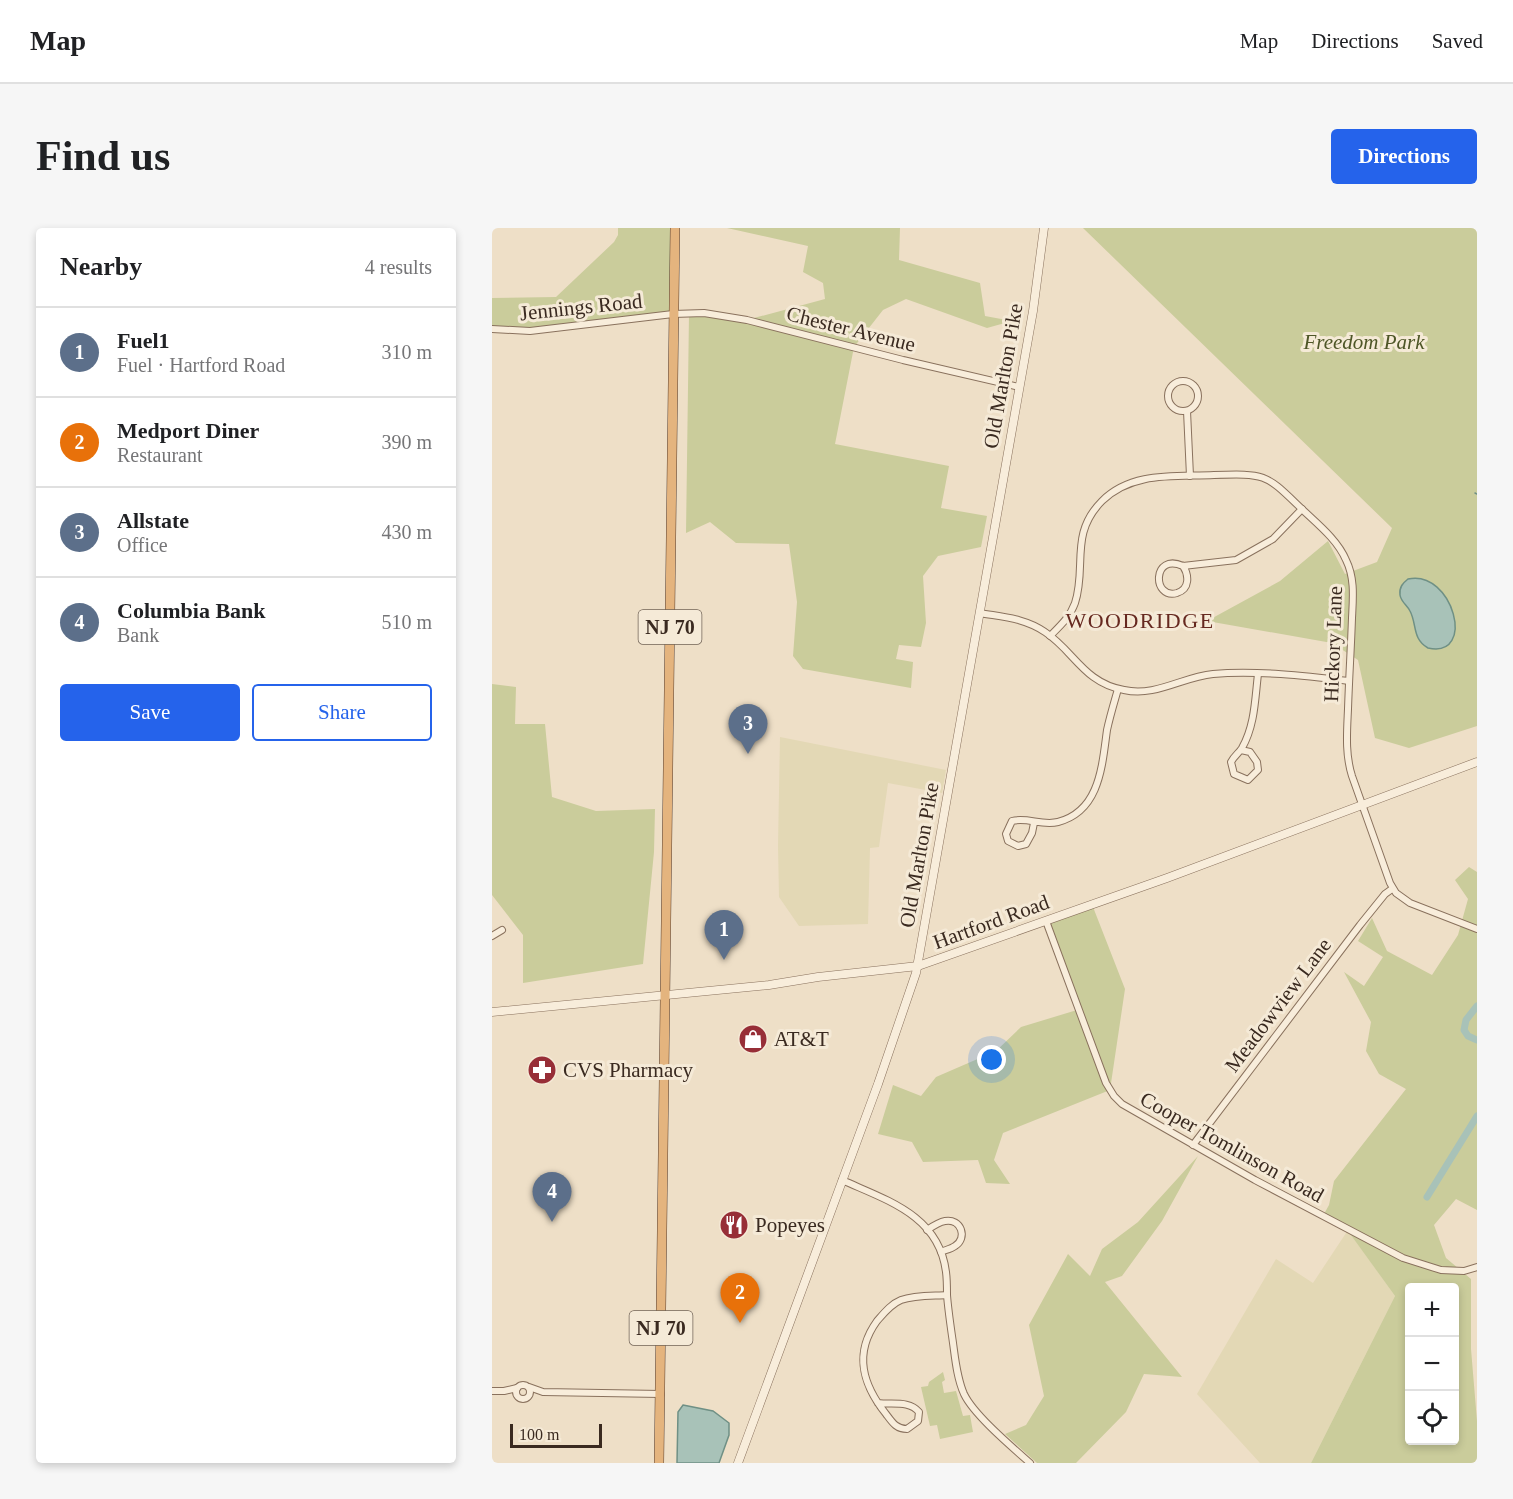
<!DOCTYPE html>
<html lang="en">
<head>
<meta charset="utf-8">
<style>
	:root { --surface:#fff; --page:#f6f6f6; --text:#202124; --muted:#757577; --line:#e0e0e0; --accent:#2563eb }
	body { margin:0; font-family:Georgia,serif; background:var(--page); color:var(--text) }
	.controls { position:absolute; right:18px; bottom:18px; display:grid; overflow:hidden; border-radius:6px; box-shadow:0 3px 9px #0003 }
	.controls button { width:54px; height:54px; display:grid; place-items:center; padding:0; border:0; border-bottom:2px solid var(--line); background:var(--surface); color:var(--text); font:30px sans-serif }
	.scale { position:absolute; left:18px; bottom:15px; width:92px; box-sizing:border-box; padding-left:6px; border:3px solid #3a2a20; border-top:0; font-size:16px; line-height:21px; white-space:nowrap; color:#3a2a20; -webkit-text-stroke:4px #f5ead7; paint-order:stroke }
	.you { position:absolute; left:500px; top:832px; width:21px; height:21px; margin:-15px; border:4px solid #fff; border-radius:50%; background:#1a73e8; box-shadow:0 0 0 9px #1a73e833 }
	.badge { display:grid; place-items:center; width:39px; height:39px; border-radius:50%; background:var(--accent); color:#fff; font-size:20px; font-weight:700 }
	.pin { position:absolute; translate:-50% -50px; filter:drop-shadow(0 2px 3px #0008) }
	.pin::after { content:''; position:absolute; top:32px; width:21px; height:18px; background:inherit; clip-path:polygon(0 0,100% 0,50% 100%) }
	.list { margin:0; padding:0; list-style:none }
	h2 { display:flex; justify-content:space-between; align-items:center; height:78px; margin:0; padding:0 24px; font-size:26px }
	h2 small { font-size:20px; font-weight:400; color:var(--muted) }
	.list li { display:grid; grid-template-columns:39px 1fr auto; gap:18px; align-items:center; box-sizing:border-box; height:90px; padding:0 24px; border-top:2px solid var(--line) }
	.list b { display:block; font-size:22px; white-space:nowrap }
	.list p { margin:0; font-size:20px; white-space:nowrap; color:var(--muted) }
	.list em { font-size:20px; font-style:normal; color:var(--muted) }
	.actions { display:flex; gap:12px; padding:18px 24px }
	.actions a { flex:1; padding:14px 0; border:2px solid var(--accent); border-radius:6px; text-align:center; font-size:21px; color:var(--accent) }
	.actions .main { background:var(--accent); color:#fff }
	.icon { flex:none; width:33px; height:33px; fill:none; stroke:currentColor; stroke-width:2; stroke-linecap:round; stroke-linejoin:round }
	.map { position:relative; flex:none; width:985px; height:1235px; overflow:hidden; border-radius:6px }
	header { display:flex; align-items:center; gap:36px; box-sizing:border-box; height:84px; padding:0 30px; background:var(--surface); border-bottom:2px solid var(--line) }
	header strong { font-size:28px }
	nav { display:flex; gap:33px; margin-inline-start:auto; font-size:21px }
	.intro { display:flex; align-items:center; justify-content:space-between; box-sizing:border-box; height:144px; padding:0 36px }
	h1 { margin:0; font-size:42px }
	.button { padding:15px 27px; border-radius:6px; background:var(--accent); color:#fff; font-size:21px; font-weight:700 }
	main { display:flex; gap:36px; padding:0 36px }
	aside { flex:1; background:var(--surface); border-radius:6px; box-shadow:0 3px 9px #0003 }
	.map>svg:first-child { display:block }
	.farmland { fill:#e3d8b5 }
	.green { fill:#cacc9b; fill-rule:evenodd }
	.water { fill:#a8c2b8; stroke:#6f9085; stroke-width:1.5 }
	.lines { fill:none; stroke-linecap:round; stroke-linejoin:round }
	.stream { stroke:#6f9085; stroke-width:1.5 }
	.canal { stroke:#a8c2b8; stroke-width:7 }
	.minor-casing { stroke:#89715d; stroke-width:8 }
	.tertiary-casing { stroke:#89715d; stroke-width:9 }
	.trunk-casing { stroke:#573f31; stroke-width:10 }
	.minor { stroke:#f8eddb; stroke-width:6 }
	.tertiary { stroke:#f8eddb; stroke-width:8 }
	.trunk { stroke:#e4b47e; stroke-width:9 }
	.labels { text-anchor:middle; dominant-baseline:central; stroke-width:6; stroke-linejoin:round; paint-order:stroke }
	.shield { fill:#f5ead7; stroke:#726457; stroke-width:1.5 }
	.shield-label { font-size:20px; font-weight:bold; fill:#3a2a20 }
	.street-label { font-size:21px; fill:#3a2a20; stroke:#f5ead7 }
	.park-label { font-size:21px; font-style:italic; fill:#4e5627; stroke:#f5ead7 }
	.poi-label { font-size:21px; fill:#3a2a20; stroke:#f5ead7; text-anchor:start }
	.neighbourhood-label { font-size:22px; letter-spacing:1.5px; fill:#662920; stroke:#f5ead7 }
</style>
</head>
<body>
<header>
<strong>Map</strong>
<nav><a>Map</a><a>Directions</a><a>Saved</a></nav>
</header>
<div class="intro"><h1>Find us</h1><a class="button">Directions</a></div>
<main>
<aside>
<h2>Nearby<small>4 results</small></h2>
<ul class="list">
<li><span class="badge" style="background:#5c6f8a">1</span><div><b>Fuel1</b><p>Fuel · Hartford Road</p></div><em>310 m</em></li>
<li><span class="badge" style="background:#e8710a">2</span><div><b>Medport Diner</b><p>Restaurant</p></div><em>390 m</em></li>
<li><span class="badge" style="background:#5c6f8a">3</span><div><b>Allstate</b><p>Office</p></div><em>430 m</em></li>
<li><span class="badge" style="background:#5c6f8a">4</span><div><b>Columbia Bank</b><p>Bank</p></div><em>510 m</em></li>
</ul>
<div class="actions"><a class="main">Save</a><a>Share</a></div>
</aside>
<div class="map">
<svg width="985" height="1235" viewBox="0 0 985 1235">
	<rect width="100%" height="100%" fill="#eedfc7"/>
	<g class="farmland">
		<path d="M288 509 454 542 450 565 396 555 387 619 378 620 376 696 307 698 287 669 286 618Z"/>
		<path d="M856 1002 903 1068 819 1235H768L705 1166 784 1031 821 1055Z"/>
	</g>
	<g class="green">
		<path d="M126 0H183L181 86 38 103 0 101V70L64 69 122 14 126 7Z"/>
		<path d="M235 0H408L407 32 488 55 493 88 520 93 495 100 414 71 391 82 362 119 343 216 457 238 449 280 495 288 489 319 446 328 431 348 434 395 429 419 407 417 404 431 421 434 419 460 311 441 301 428 305 374 297 316 244 315 218 294 194 305 197 86 251 93 333 71 331 55 311 44 316 18Z"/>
		<path d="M591 0H985V498L917 520 883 510 866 432 840 415 715 393 788 353 836 313 853 346 885 334 900 300Z"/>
		<path d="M0 456 24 459 23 496H53L60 569 104 583 163 581 162 624 151 736 31 755V707L0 667Z"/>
		<path d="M977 639 985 644V982L964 971 942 997 954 1030 979 1051V1121L985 1193V1235H819L903 1068 851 996 832 986 837 977 842 953 914 861 887 846 874 823 879 794 852 744 872 758 891 729 866 713 880 690 895 723 940 747 966 707 976 671 963 652ZM918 1060H962V1212H918Z"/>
		<path d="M601 679 633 761 618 862 511 905 502 932 518 956 494 955 486 932 431 934 420 914 386 906 401 857 429 868 444 849 504 823 529 799 585 782 558 694Z"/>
		<path d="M706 928 670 993 630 1048 613 1054 690 1149 652 1146 634 1184 584 1235H545L513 1206 534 1197 552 1168 537 1097 576 1026 598 1048 610 1021 646 994Z"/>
		<path d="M451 1144 453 1152 450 1154 452 1165 464 1163 471 1188 478 1187 481 1204 448 1211 445 1197 438 1198 429 1159 436 1158 437 1154Z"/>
	</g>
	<g class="water">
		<path d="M916 351C961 341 985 431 936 420 920 411 925 396 918 383 915 377 909 374 908 367 907 359 911 355 916 351Z"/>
		<path d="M191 1177 221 1183 237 1195V1207L227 1235H185L186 1184Z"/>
	</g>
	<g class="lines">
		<path class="stream" d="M983 265 985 266"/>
		<g class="canal">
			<path d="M985 778 974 792 972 802 976 808 985 812"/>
			<path d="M935 969 985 888"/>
		</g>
		<g class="minor-casing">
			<g id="minor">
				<path d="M0 101 38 103 181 86 212 85 255 92 411 132 527 159"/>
				<circle cx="691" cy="168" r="15"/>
				<path d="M695 183 698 248"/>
				<path d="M691 338C697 347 698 361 685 365 660 372 660 324 691 338L744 332 781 311 810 281"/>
				<path d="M488 385C510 389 533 390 553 404 582 423 592 455 632 462 664 469 690 449 721 446 763 442 815 448 857 453"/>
				<path d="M558 408C568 398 578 389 583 375 595 339 577 306 610 273 640 243 684 249 722 247 777 245 774 247 813 284 828 298 846 313 854 332 863 350 861 370 860 390 859 420 857 450 856 481 855 504 853 526 860 548L898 655 904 665 918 675 985 701"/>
				<path d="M749 522 758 524 765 534 766 542 756 552 742 546 739 534C742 528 747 525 750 520 763 497 763 471 766 446"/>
				<path d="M542 595 540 605 534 616 526 618 516 613 514 606 520 593C535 589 550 598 566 594 608 583 610 538 615 502 618 488 622 475 626 461"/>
				<path d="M554 693 614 855 622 868 630 876 763 952 911 1030 949 1042 972 1043 985 1039"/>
				<path d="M0 708 10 702"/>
				<path d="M701 917 868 697 893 666 900 661"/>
				<path d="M350 952C394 972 447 987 454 1044 455 1051 455 1059 455 1067 456 1080 458 1094 460 1108 463 1127 464 1148 472 1166 482 1187 520 1219 538 1235"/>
				<path d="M435 1002C441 998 447 994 453 993 469 990 476 1010 463 1018 459 1021 453 1022 449 1024"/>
				<circle cx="31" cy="1164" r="7"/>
				<path d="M37 1159 51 1164 169 1166"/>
				<path d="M0 1163H12L25 1160"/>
				<path d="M386 1175C400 1177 417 1172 427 1184L426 1193 415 1201C404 1201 400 1194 394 1186 371 1157 361 1126 385 1093 392 1085 399 1076 409 1072 423 1067 441 1068 455 1067"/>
			</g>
		</g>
		<g class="tertiary-casing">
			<g id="tertiary">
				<path d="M0 784 277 757 326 749 426 738 675 650 985 534"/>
				<path d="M246 1235 386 856 424 745 541 83 552 0"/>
			</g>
		</g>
		<g class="trunk-casing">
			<path id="trunk" d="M167 1235 183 0"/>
		</g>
		<use href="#minor" class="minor"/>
		<use href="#tertiary" class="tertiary"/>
		<use href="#trunk" class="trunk"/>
	</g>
	<defs>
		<g id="shop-disc" transform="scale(1.5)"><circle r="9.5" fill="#972e37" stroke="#f5ead7"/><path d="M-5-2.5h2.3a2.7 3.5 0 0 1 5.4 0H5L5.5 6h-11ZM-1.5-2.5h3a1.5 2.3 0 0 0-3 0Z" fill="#fff"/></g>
		<g id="pharmacy-disc" transform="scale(1.5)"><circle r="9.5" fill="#972e37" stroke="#f5ead7"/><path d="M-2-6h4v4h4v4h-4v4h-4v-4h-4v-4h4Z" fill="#fff"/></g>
		<g id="restaurant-disc" transform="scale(1.5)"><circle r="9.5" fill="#972e37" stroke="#f5ead7"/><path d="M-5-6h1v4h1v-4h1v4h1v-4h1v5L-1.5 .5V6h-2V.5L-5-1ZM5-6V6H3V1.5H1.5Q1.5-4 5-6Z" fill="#fff"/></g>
	</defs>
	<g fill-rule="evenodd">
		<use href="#shop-disc" x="261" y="811"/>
		<use href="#pharmacy-disc" x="50" y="842"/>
		<use href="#restaurant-disc" x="242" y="997"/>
	</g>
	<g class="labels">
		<g class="shield">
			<rect x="146.5" y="382" width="63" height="34" rx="4.5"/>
			<rect x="137.5" y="1083" width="63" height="34" rx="4.5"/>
		</g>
		<g class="shield-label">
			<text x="178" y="399">NJ 70</text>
			<text x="169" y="1100">NJ 70</text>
		</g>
		<g class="street-label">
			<text transform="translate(89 79) rotate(-6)">Jennings Road</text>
			<text transform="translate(359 101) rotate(14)">Chester Avenue</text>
			<text transform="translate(511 148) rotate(-80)">Old Marlton Pike</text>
			<text transform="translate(841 416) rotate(-88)">Hickory Lane</text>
			<text transform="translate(427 627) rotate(-80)">Old Marlton Pike</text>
			<text transform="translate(499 694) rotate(-20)">Hartford Road</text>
			<text transform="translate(786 777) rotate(-53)">Meadowview Lane</text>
			<text transform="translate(740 919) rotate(29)">Cooper Tomlinson Road</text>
		</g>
		<g class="park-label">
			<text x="872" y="114">Freedom Park</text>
		</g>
		<g class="poi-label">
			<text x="282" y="811">AT&amp;T</text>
			<text x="71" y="842">CVS Pharmacy</text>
			<text x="263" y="997">Popeyes</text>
		</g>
		<g class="neighbourhood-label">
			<text x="648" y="392">WOODRIDGE</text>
		</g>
	</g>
</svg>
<div class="controls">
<button>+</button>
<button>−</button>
<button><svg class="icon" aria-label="locate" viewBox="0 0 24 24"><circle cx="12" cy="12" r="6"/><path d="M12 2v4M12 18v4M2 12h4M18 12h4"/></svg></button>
</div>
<div class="scale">100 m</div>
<div class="you"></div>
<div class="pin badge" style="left:232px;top:732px;background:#5c6f8a">1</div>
<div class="pin badge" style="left:248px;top:1095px;background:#e8710a">2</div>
<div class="pin badge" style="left:256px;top:526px;background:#5c6f8a">3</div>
<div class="pin badge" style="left:60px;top:994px;background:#5c6f8a">4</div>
</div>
</main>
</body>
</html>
